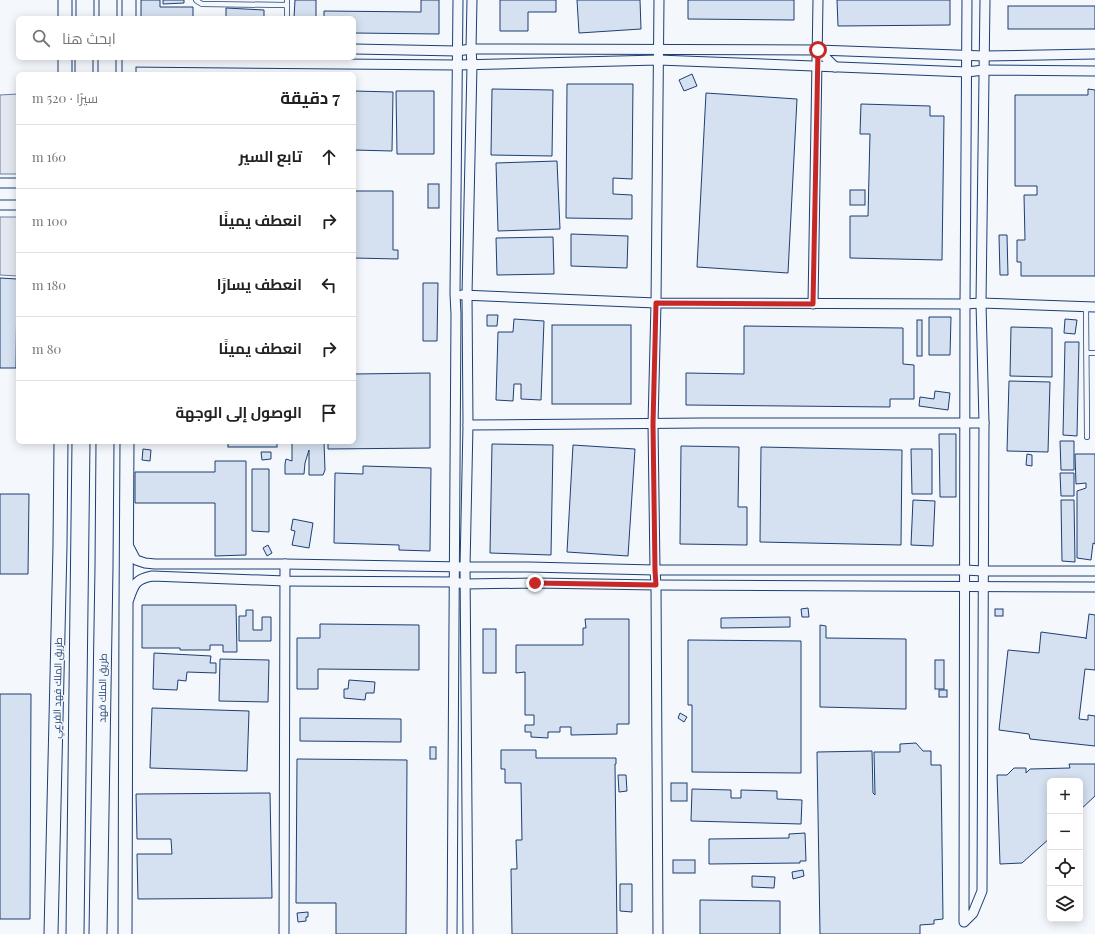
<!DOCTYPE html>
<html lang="ar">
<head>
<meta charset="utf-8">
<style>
	:root { --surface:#fff; --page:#f2f2f2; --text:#222; --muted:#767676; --line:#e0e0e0 }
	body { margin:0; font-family:"Playfair Display",Cairo,serif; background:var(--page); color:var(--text); direction:rtl }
	.controls { position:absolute; right:12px; bottom:12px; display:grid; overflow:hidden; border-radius:6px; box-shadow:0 2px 10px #0003 }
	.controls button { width:36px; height:36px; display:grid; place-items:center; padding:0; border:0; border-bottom:1px solid var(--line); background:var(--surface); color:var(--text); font:20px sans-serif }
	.stop { position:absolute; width:12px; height:12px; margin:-9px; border:3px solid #c62828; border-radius:50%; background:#fff }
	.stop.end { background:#c62828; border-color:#fff; box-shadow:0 1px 4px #0008 }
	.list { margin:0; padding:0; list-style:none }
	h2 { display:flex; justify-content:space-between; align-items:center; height:52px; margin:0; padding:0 16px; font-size:17px }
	h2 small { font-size:13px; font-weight:400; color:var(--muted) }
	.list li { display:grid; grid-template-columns:26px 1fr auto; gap:12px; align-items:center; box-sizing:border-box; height:64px; padding:0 16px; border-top:1px solid var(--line) }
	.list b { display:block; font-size:15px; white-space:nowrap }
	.list em { font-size:13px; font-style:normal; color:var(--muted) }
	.icon { flex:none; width:22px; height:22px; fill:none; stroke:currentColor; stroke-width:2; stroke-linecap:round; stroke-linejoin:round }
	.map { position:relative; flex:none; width:1095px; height:934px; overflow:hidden; direction:ltr }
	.search { position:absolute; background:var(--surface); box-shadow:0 2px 10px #0003; left:16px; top:16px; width:340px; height:44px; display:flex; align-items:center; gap:10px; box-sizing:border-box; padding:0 14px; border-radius:6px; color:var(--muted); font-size:15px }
	.panel { position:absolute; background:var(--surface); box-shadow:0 2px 10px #0003; left:16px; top:72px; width:340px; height:372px; border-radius:6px; direction:rtl }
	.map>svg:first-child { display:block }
	.parking { fill:#e3e8f0; stroke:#687fa3 }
	.building { fill:#d5e0f0; stroke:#1d3f73 }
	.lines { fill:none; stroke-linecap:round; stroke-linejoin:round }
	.lane-casing { stroke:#1d3f73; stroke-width:6 }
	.street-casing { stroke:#1d3f73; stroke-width:11 }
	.secondary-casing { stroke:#1d3f73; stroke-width:15 }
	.highway-casing { stroke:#1d3f73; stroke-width:19 }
	.lane { stroke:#f4f7fb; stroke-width:4.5 }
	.street { stroke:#f4f7fb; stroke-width:9 }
	.secondary { stroke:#f4f7fb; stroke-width:13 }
	.highway { stroke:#f4f7fb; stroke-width:17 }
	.route { stroke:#c62828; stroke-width:5 }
	.labels { text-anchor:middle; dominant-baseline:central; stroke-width:3; stroke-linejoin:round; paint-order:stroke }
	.street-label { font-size:10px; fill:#1d3f73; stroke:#f4f7fb }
</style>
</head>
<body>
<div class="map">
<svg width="1095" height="934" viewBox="0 0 1095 934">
	<rect width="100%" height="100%" fill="#f4f7fb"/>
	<g class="parking">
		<path d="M18 94V174H0V95Z"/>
		<path d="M0 217H18V276L0 275Z"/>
	</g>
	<g class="building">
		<path d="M141 0H160V7H193V18H199H141Z"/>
		<path d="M163 0H184V3L163 4Z"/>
		<path d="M295 0H316V18H294Z"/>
		<path d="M421 0H439V34L354 33V18H324V11L421 12Z"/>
		<path d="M500 0H556V12H528V31H500Z"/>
		<path d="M577 0H640L641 29 579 33Z"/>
		<path d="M688 0H794V20L688 19Z"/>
		<path d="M837 0H950V25L838 26Z"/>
		<rect x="1008" y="6" width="87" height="23"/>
		<path d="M226 8 264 10V18H236V17H226Z"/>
		<path d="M692 74 697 86 684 91 679 80Z"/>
		<path d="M567 84H633L632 179 613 178V194L632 195V219L566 218Z"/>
		<path d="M492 89 553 90 552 156 491 155Z"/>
		<path d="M1088 89 1095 90V276H1021V262H1017V240H1025L1024 195H1037V186H1015V95H1088Z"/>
		<path d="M354 91 393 92 392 151 354 150Z"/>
		<path d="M396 91H434V154H397Z"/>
		<path d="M706 93 797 99 788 273 697 267Z"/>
		<path d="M861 104 930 106V116H944L942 260 850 258V216H868L870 134H860Z"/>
		<path d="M557 161 560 229 498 231 496 163Z"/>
		<rect x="428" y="184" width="11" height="24"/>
		<rect x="850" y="190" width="15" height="15"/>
		<path d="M354 191H393V250H398V259L354 258Z"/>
		<path d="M571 234 628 236 627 268 571 266Z"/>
		<path d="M999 235H1007L1008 275H1000Z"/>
		<path d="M553 237 554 274 497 275 496 238Z"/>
		<path d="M0 278 17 279 16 368H0Z"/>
		<path d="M423 283H438L437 341H423Z"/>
		<path d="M487 315H498L497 326H487Z"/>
		<path d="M929 317H951L950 355H929Z"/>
		<path d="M514 319 544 321 541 400 521 399V384H514L513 401 496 400 498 332H513Z"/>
		<path d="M1065 319 1077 320 1075 334 1064 333Z"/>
		<rect x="917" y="320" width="5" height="36"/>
		<rect x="552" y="325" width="79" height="79"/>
		<path d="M744 326 903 328V364L914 365V399H890V407L686 405V373L744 374Z"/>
		<path d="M1011 327 1052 328V377L1010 376Z"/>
		<path d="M1065 342H1079L1077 436 1063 435Z"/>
		<path d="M430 373V448L328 449V442H354V374Z"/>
		<path d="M1009 381 1050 382 1048 452 1007 451Z"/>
		<path d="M935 391 950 393 948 410 919 406 920 397 934 399Z"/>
		<path d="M939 434H956V497H940Z"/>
		<path d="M1060 441H1074V470H1061Z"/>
		<rect x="228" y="442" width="49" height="5"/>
		<path d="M292 442H324L325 470 323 475H309V450L305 463 304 474H285V464L286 459 292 461Z"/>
		<path d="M492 444 553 445 551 555 490 553Z"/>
		<path d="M573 445 635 449 628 556 567 552Z"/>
		<path d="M681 446 739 447 738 507H747V545L680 544Z"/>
		<path d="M761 447 902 450 901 545 760 542Z"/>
		<path d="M143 449 151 450 150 461 142 460Z"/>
		<path d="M911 449H932V494H912Z"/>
		<path d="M261 452H271V459L262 460Z"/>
		<path d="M1027 454 1032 455V466L1026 465Z"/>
		<path d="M1075 454H1095V544L1093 543 1091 560 1077 558V491L1086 488V483L1076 484Z"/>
		<path d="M215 461H246V555L215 556V503H135V472H215Z"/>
		<path d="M363 466 431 468 430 551 399 550V545L334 543 335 473 363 474Z"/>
		<path d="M252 469H269V532L252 531Z"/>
		<path d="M1060 473H1074V496H1061Z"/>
		<path d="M0 494H29L28 574H0Z"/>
		<path d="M913 500 935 501 933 546 911 545Z"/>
		<path d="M1061 500H1074L1075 562 1062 561Z"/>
		<path d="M293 519 313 523 309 548 292 545 295 531 291 530Z"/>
		<path d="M268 545 272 553 267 556 263 548Z"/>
		<path d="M142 605H236L237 652H223V645H210V650H180V648H142Z"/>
		<path d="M808 608 809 617H802L801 609Z"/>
		<rect x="995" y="609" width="8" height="7"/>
		<path d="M246 610H253V630H262V617H271V641H239V616H246Z"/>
		<path d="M1089 614 1095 615V670L1085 669 1079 719 1088 720V715L1095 716V746L1030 739 1029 734 999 730 1008 650 1039 653 1041 632 1086 638V639Z"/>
		<path d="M790 617V627L721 628V618Z"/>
		<path d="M585 619H629V724H617V734L571 735V727H560V732H548V738L531 737V732H525V725H534V715H525V672L516 673V645H583V628H586Z"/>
		<path d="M320 624 419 625V670L318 669V689H297V638H320Z"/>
		<path d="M820 625 826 626V638L906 639V709L820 707Z"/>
		<rect x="483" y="629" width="13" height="44"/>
		<path d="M688 640 801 641V773L692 772V705H688Z"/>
		<path d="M154 653 211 656 210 663H216V673L187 672 186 681 178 680 177 690 153 689Z"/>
		<path d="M220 659 269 660 268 702 219 701Z"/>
		<rect x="935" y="660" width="9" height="29"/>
		<path d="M349 680 375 682 374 693H366L365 700 344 698V689H348Z"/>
		<rect x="939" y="690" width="8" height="7"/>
		<path d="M0 694H31L30 919H0Z"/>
		<path d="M152 708 249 711 247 771 150 768Z"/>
		<path d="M680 713 687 717 684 722 678 718Z"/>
		<path d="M300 718 401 719V742L300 741Z"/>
		<path d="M916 743 923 751H931V765H941L943 919 934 920V924L920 925V934H820L817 752 872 751 873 793 875 795 874 752H900V744Z"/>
		<rect x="430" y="747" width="6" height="12"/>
		<path d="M501 750H536V758H616V764H615L617 934H512L511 869H517L516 840H522L521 783H505V769H501Z"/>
		<path d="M297 759 407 760 406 934H336V903H296Z"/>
		<path d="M1069 764H1095V796L1080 810V781H1050V838L1022 863 1000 864 997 775H1007L1014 768H1026V773L1030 769 1070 768Z"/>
		<path d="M618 775H626L627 791 619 792Z"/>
		<rect x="671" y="783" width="16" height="18"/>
		<path d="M692 789 731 790V798H741V790L777 791V799L802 800 801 824 691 821Z"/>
		<path d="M270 793 272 898 138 899 137 854H172L171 839H137L136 794Z"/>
		<path d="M805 833 806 861H800V863L709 864V839L789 838V834Z"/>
		<rect x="673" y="860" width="22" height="13"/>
		<path d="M803 870 804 876 793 879 792 872Z"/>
		<path d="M752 876 775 877 774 888 752 887Z"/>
		<path d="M620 884H632V912L620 911Z"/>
		<path d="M700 900 780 901V934H700Z"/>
		<path d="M308 912V917H306V921L298 922 297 913Z"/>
	</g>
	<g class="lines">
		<g class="lane-casing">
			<g id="lane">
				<path d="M196 0 197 1 202 4 287 5"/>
				<path d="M287 18V0"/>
				<path d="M1086 307 1087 437"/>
				<path d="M1087 353H1095"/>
			</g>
		</g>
		<g class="street-casing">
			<g id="street">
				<path d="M967 0 965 304 964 922 973 913 982 891 984 423 981 303 985 0"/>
				<path d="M354 49 457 51 471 49 818 50 984 56 1095 54"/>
				<path d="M818 50 835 67"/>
				<path d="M129 62 457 65 658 60 967 72 984 70 1095 71"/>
				<path d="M0 183H18"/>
				<path d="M0 205H18"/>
				<path d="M462 295 656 303 965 304 981 303 1095 307"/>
				<path d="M813 304 818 0"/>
				<path d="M468 425 702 423H984"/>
				<path d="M127 543 136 560 145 563 155 564H285L465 567H529L655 570H965L983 571H1095"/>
				<path d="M129 599C134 584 136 579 152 576L285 581 454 582 465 584 535 583 656 585 1095 587"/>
				<path d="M284 934 285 564"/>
				<path d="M452 934 456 314 455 294 458 0"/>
				<path d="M468 934 465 567 468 425 467 295 472 65 471 49 472 0"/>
				<path d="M658 934 656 585 655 570 653 424 656 303 659 0"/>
			</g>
		</g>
		<g class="secondary-casing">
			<g id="secondary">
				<path d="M65 0V18"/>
				<path d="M129 0V18"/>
				<path d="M65 58V74"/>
				<path d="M129 74V58"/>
				<path d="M51 934 60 546 61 442"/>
				<path d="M125 934 126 608 127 442"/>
			</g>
		</g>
		<g class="highway-casing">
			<g id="highway">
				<path d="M85 18V0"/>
				<path d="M108 18V0"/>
				<path d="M84 74V58"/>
				<path d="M107 74V58"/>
				<path d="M75 934 81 442"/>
				<path d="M98 934 104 567 105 442"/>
			</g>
		</g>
		<use href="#lane" class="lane"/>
		<use href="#street" class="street"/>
		<use href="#secondary" class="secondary"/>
		<use href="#highway" class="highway"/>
	</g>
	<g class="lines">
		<path class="route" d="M535 583 656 585 655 570 653 424 656 303 813 304 818 50"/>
	</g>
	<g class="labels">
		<g class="street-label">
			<text transform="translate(57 688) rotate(-89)">طريق الملك فهد الفرعي</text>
			<text transform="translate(102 688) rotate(-89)">طريق الملك فهد</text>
		</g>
	</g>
</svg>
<div class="controls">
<button>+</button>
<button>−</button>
<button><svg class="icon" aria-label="locate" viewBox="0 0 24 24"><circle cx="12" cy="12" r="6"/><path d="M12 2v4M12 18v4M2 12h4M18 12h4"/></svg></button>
<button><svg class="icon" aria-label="layers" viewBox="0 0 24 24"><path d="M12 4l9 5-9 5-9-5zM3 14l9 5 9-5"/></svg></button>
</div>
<div class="stop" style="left:818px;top:50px"></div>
<div class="stop end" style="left:535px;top:583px"></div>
<div class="search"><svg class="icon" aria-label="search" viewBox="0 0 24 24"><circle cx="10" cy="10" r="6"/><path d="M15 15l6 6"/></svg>ابحث هنا</div>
<section class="panel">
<h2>7 دقيقة<small>سيرًا · 520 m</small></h2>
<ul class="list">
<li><svg class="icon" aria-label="ahead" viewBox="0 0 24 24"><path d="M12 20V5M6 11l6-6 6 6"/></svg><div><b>تابع السير</b></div><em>160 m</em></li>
<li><svg class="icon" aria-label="right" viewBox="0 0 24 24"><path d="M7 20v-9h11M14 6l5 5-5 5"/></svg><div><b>انعطف يمينًا</b></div><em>100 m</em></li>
<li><svg class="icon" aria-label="left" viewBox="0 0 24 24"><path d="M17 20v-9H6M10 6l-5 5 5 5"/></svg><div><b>انعطف يسارًا</b></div><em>180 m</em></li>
<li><svg class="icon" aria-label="right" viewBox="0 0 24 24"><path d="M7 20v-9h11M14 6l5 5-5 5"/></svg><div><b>انعطف يمينًا</b></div><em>80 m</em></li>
<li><svg class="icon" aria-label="arrive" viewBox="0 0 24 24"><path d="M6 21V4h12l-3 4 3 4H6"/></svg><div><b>الوصول إلى الوجهة</b></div></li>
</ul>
</section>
</div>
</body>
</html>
